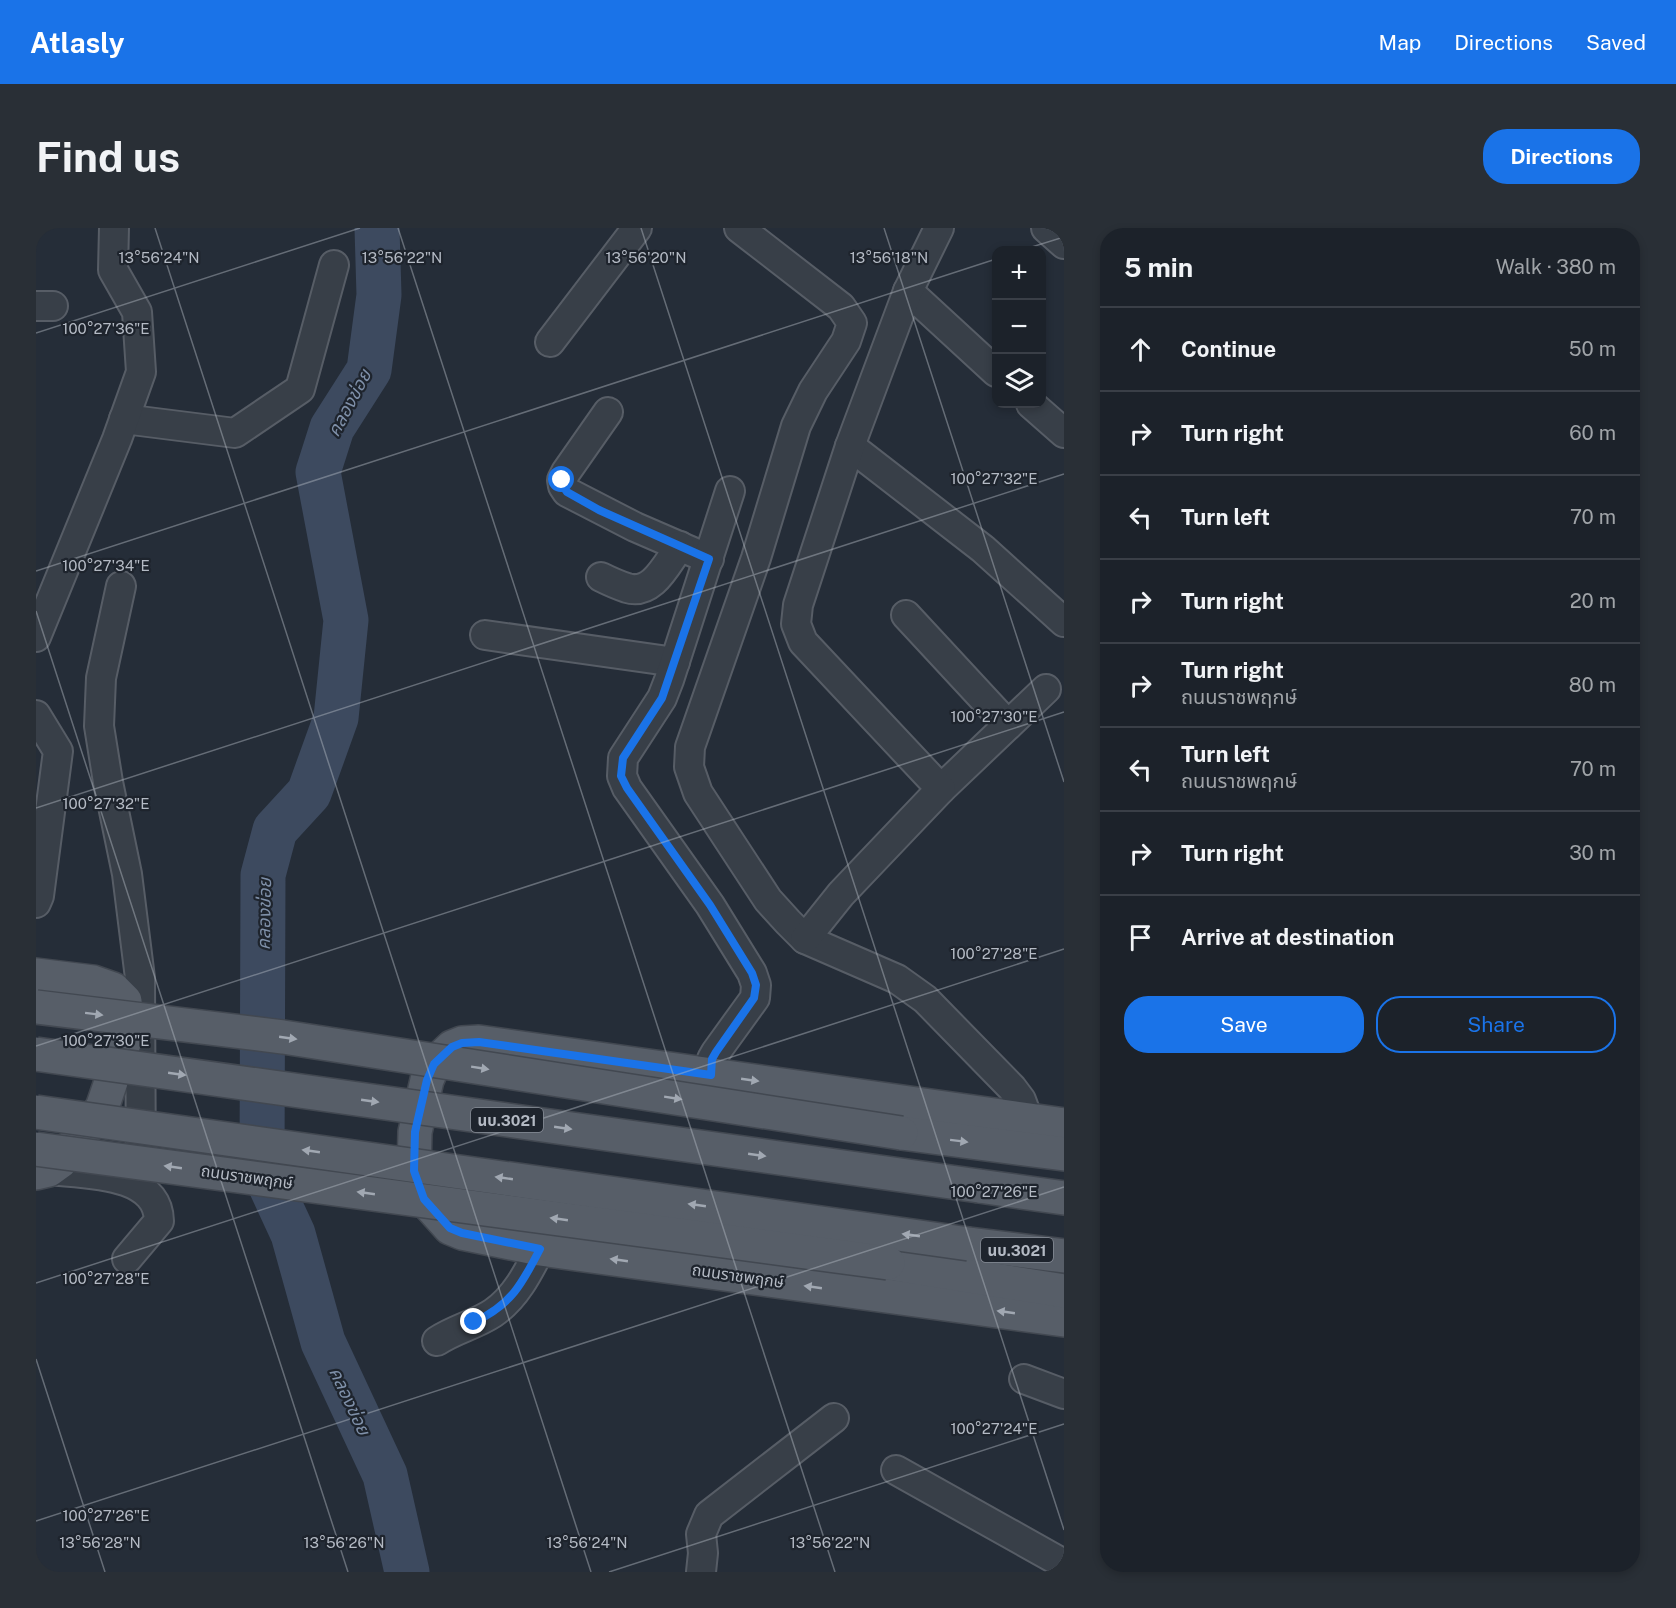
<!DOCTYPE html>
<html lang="en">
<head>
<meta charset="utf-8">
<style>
	:root { --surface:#1c222a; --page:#292f36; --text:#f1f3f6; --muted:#a0a4a8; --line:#3a3f47; --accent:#1a73e8 }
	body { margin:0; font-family:"Public Sans","Noto Sans Thai",sans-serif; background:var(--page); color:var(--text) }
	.controls { position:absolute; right:18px; top:18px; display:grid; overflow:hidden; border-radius:12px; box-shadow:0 3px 9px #0003 }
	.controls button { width:54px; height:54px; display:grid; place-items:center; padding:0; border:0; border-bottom:2px solid var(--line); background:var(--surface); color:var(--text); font:30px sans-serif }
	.stop { position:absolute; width:18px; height:18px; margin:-14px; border:4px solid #1a73e8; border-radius:50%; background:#fff }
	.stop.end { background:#1a73e8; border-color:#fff; box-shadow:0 2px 6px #0008 }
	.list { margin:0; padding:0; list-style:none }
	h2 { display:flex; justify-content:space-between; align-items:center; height:78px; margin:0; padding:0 24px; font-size:26px }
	h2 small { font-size:20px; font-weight:400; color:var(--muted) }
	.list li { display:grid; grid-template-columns:39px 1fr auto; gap:18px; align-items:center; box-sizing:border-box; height:84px; padding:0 24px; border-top:2px solid var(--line) }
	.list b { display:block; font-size:22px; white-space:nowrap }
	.list p { margin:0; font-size:20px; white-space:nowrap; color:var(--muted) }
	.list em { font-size:20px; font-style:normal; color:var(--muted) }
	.actions { display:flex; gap:12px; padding:18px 24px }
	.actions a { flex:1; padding:14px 0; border:2px solid var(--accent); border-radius:24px; text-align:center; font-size:21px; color:var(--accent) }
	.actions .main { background:var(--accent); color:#fff }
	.icon { flex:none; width:33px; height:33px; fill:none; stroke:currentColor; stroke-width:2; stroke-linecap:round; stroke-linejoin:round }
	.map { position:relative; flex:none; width:1028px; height:1344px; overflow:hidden; border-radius:24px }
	header { display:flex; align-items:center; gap:36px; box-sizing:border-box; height:84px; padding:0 30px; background:var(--accent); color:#fff }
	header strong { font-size:28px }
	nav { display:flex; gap:33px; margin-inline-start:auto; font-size:21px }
	.intro { display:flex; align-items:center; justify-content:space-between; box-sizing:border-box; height:144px; padding:0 36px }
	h1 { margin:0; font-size:42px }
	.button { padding:15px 27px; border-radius:24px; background:var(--accent); color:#fff; font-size:21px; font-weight:700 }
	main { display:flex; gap:36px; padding:0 36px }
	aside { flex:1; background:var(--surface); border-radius:24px; box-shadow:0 3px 9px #0003 }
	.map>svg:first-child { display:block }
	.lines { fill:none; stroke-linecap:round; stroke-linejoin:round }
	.river { stroke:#3d4a5f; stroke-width:45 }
	.minor-casing { stroke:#575d66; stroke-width:32 }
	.major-casing { stroke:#424851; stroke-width:36 }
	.minor { stroke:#383f48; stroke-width:28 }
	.major { stroke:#575e68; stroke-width:33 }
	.major-bridge-casing { stroke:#424851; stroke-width:36; stroke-linecap:butt }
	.major-bridge { stroke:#575e68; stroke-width:33 }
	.oneway { fill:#a1a8b2 }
	.route { stroke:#1a73e8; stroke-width:8 }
	.ticks { fill:none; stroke:#b4bac4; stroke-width:1.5; stroke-opacity:0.45 }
	.labels { text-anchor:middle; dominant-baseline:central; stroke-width:4.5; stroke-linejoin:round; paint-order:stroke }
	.shield { fill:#1e242d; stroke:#878d97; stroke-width:1.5 }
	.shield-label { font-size:15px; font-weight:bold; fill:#b4bac4 }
	.street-label { font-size:16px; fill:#b4bac4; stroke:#1e242d }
	.water-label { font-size:18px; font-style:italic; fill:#7f90a9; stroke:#1e242d }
	.ticks-label { font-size:15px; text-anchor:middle; fill:#b4bac4; stroke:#1e242d; stroke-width:4.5; stroke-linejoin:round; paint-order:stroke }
</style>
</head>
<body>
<header>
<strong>Atlasly</strong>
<nav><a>Map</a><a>Directions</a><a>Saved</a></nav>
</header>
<div class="intro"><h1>Find us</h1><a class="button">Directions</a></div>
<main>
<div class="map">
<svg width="1028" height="1344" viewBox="0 0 1028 1344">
	<rect width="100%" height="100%" fill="#252d38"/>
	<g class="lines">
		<path class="river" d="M341 0 343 67 333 142 296 200 282 244 310 392 300 490 273 565 239 602 227 647 226 939 257 1006 287 1114 349 1247 371 1344"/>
		<g class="minor-casing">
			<g id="minor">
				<path d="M703 0 805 79 816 95 810 113 777 163 760 198 720 330 654 519 653 539 662 565 732 672 752 694 769 711 861 751 889 771 976 860 985 872 992 891"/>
				<path d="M1010 0 1028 16"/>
				<path d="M872 63 960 144"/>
				<path d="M0 78H17"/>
				<path d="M514 114 601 0"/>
				<path d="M995 176 1028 205"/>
				<path d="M572 184 530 244 526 252 527 258 531 264 599 299 673 331"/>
				<path d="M88 191 199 205 264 161 298 37"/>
				<path d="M814 218 947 321 1028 394"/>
				<path d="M565 349C573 353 582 357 591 360 617 368 631 335 644 318"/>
				<path d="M85 358 65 450 63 498 72 554 91 646 104 750 105 959"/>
				<path d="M870 387 972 497"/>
				<path d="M449 407 639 434"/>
				<path d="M0 409 81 211 105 144 101 84 77 42 78 0"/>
				<path d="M0 487 22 523 3 668 0 675"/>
				<path d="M905 561 1010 461"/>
				<path d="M769 711 805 666 905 561 767 414 760 396 762 377 814 218 872 63 903 0"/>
				<path d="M675 847 676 831 680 824 719 770 720 757 716 745 674 677 591 560 586 548 587 530 626 470 633 452 694 263"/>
				<path d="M13 942C49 946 122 944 123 993L91 1031"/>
				<path d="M401 1113C419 1101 439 1097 457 1085 479 1070 492 1045 504 1021"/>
				<path d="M988 1151 1028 1166"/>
				<path d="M860 1242 1028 1336"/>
				<path d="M665 1344 667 1325 665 1306 673 1287 798 1190"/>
			</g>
		</g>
		<g class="major-casing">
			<g id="major">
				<path d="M0 747 57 754 77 761 89 773 92 804 66 880 24 934 13 942 0 945"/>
				<path d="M1028 897 443 814 426 815 416 819 398 836 391 852 379 904 378 943 388 971 414 1000 426 1005 504 1021 1028 1092"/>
				<path d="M865 905 1028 926"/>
				<path d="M943 958 1028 970"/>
				<path d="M933 1016 1028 1028"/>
				<path d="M852 1035 1028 1063"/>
			</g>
		</g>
		<use href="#minor" class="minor"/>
		<use href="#major" class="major"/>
		<g class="major-bridge-casing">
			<g id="major-bridge">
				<path d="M0 779 247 809 865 905"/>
				<path d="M0 826 943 958"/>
				<path d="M0 884 933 1016"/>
				<path d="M0 921 852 1035"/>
			</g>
		</g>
		<use href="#major-bridge" class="major-bridge"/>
	</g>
	<defs><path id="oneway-solid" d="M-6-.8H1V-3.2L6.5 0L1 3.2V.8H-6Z" transform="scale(1.5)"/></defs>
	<g class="oneway">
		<use href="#oneway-solid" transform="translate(58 786) rotate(7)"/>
		<use href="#oneway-solid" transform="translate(252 810) rotate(8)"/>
		<use href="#oneway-solid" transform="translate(444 840) rotate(9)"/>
		<use href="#oneway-solid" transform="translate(141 846) rotate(8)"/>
		<use href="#oneway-solid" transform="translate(714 852) rotate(8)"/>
		<use href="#oneway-solid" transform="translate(637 870) rotate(9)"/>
		<use href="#oneway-solid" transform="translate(334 873) rotate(8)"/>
		<use href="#oneway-solid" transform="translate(527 900) rotate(8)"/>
		<use href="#oneway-solid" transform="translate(923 913) rotate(7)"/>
		<use href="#oneway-solid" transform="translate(275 923) rotate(-172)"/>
		<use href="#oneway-solid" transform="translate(721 927) rotate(8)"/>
		<use href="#oneway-solid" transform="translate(137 939) rotate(-172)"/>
		<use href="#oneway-solid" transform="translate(468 950) rotate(-172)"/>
		<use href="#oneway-solid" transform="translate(330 965) rotate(-172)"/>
		<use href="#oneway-solid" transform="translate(661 977) rotate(-172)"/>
		<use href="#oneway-solid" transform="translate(523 991) rotate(-172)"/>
		<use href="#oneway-solid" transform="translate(875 1007) rotate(-172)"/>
		<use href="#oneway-solid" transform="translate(583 1032) rotate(-172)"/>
		<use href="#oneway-solid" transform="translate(777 1059) rotate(-172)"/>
		<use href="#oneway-solid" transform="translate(970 1084) rotate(-172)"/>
	</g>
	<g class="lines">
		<path class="route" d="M438 1094C475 1077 486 1056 504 1021L426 1005 414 1000 388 971 378 943 379 904 391 852 398 836 416 819 426 815 443 814 675 847 676 831 680 824 718 770 720 757 716 745 674 677 591 560 585 548 587 530 626 470 673 331 563 282 531 264 527 258 526 252"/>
	</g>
	<path class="ticks" d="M119 0 555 1344M362 0 799 1344M605 0 1028 1302M848 0 1028 554M986 22 1028 9M0 105 324 0M0 343 960 31M0 383 312 1344M0 580 1028 246M0 818 1028 484M0 1055 1028 721M0 1131 69 1344M0 1293 1028 959M573 1344 1028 1196"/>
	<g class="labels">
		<g class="shield">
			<rect x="435" y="880" width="72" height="24" rx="4.5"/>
			<rect x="945" y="1010" width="72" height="24" rx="4.5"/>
		</g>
		<g class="shield-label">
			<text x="471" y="892">นบ.3021</text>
			<text x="981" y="1022">นบ.3021</text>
		</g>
		<g class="street-label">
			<text transform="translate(211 949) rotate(8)">ถนนราชพฤกษ์</text>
			<text transform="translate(702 1048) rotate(8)">ถนนราชพฤกษ์</text>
		</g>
		<g class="water-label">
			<text transform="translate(313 175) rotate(-62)">คลองข่อย</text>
			<text transform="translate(228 686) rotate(-89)">คลองข่อย</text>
			<text transform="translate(314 1173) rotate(65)">คลองข่อย</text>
		</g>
	</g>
	<g class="ticks-label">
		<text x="123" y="35">13°56'24"N</text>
		<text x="366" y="35">13°56'22"N</text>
		<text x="610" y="35">13°56'20"N</text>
		<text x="853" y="35">13°56'18"N</text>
		<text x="70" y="106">100°27'36"E</text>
		<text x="958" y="256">100°27'32"E</text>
		<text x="70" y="343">100°27'34"E</text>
		<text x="958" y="494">100°27'30"E</text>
		<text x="70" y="581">100°27'32"E</text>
		<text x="958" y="731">100°27'28"E</text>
		<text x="70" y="818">100°27'30"E</text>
		<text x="958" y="969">100°27'26"E</text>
		<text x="70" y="1056">100°27'28"E</text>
		<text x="958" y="1206">100°27'24"E</text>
		<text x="70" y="1293">100°27'26"E</text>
		<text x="64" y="1320">13°56'28"N</text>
		<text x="308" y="1320">13°56'26"N</text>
		<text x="551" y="1320">13°56'24"N</text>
		<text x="794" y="1320">13°56'22"N</text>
	</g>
</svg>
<div class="controls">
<button>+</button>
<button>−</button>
<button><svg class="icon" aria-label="layers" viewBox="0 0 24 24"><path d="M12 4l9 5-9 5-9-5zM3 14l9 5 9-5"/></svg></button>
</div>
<div class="stop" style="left:526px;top:252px"></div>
<div class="stop end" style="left:438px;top:1094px"></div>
</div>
<aside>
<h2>5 min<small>Walk · 380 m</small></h2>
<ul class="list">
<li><svg class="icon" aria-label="ahead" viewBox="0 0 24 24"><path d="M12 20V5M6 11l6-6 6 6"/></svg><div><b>Continue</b></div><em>50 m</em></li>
<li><svg class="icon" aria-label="right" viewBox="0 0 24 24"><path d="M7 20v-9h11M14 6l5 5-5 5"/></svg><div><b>Turn right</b></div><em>60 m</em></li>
<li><svg class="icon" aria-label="left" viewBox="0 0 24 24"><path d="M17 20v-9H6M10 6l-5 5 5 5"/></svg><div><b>Turn left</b></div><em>70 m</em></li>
<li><svg class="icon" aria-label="right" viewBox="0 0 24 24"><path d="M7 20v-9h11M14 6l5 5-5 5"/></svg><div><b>Turn right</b></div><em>20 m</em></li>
<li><svg class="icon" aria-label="right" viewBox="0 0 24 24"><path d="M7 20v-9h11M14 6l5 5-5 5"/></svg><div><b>Turn right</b><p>ถนนราชพฤกษ์</p></div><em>80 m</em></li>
<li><svg class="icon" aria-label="left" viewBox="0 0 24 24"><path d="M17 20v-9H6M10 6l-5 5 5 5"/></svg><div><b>Turn left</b><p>ถนนราชพฤกษ์</p></div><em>70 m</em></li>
<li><svg class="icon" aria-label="right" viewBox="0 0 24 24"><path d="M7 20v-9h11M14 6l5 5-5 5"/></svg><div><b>Turn right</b></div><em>30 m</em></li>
<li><svg class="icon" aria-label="arrive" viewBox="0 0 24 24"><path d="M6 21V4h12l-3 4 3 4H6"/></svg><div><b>Arrive at destination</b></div></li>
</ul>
<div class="actions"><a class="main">Save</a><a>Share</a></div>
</aside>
</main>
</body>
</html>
